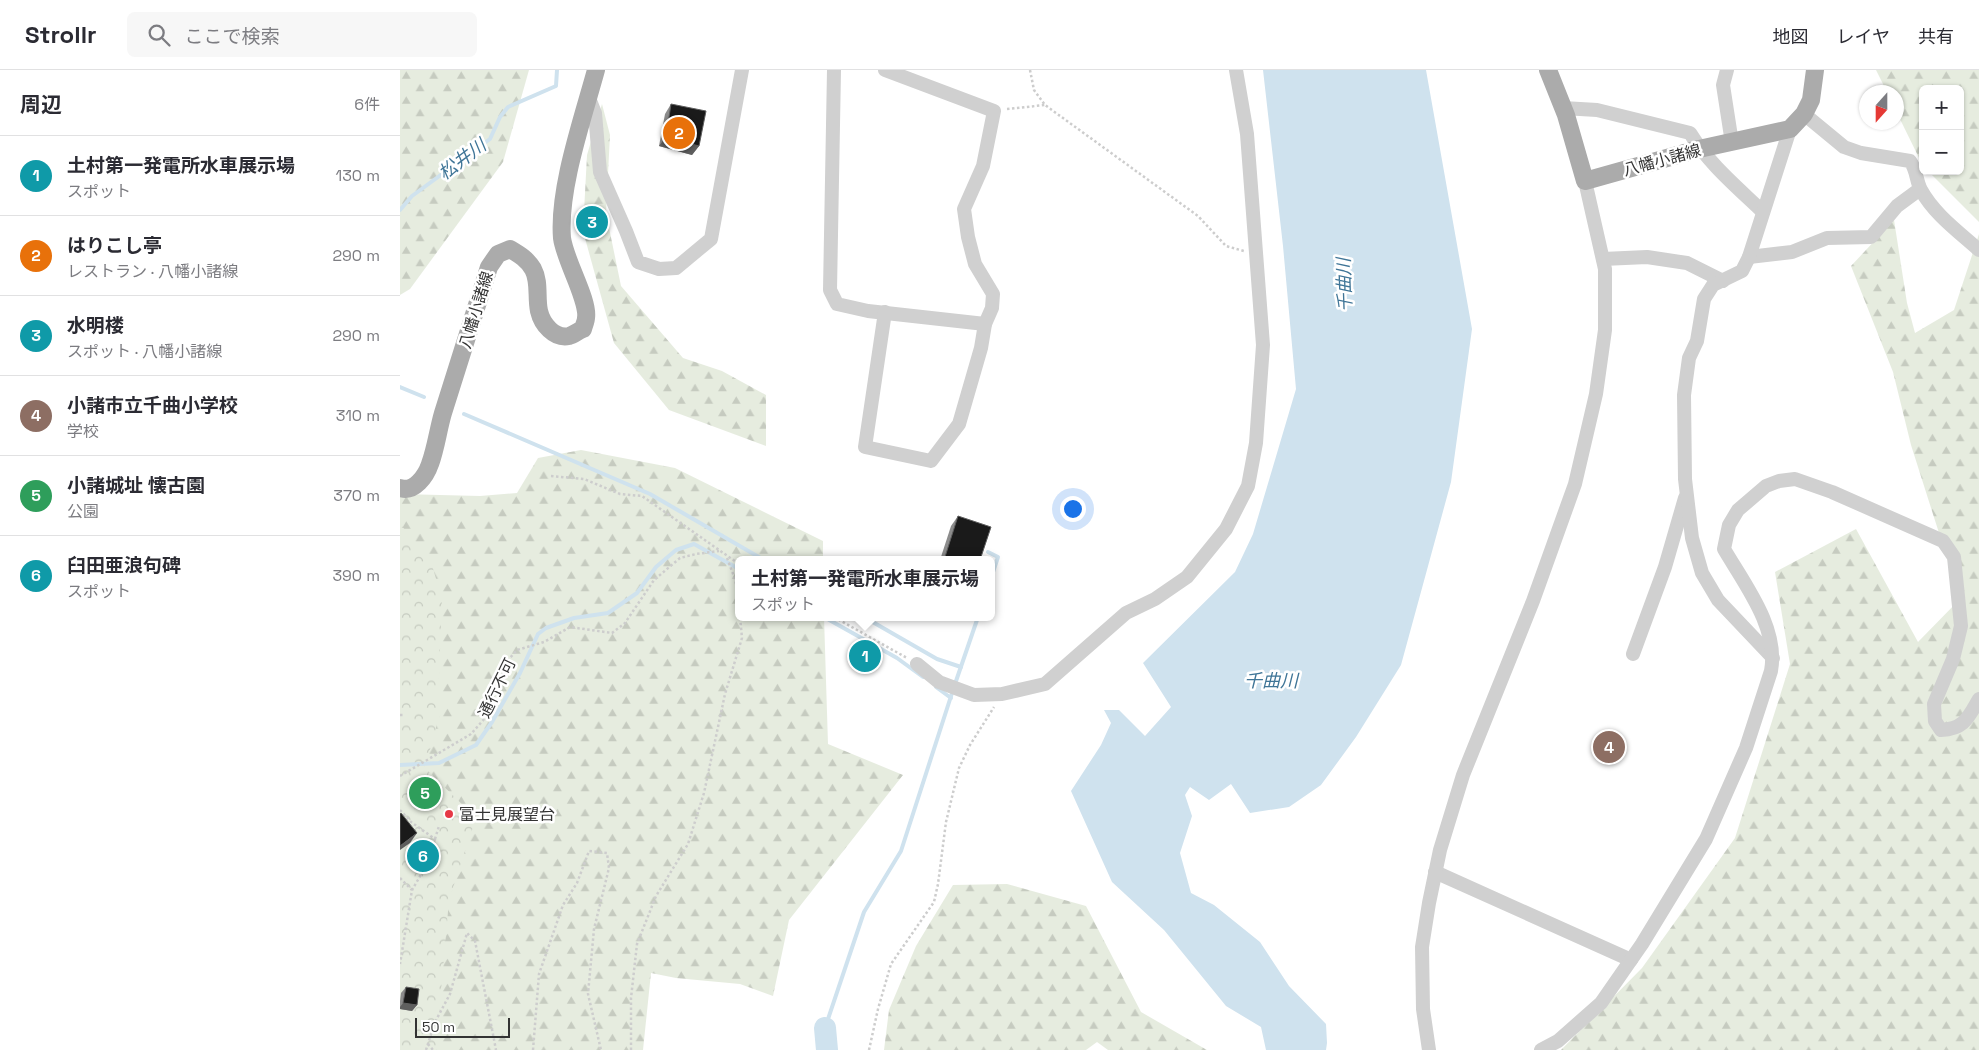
<!DOCTYPE html>
<html lang="ja">
<head>
<meta charset="utf-8">
<style>
	:root { --surface:#fff; --page:#f7f7f7; --text:#2b2b33; --muted:#7c7c81; --line:#e1e1e2; --accent:#e63946 }
	body { margin:0; font-family:"Space Grotesk","Noto Sans JP",sans-serif; background:var(--page); color:var(--text) }
	.controls { position:absolute; right:15px; top:15px; display:grid; overflow:hidden; border-radius:8px; box-shadow:0 1px 4px #0004 }
	.controls button { width:45px; height:45px; display:grid; place-items:center; padding:0; border:0; border-bottom:1px solid var(--line); background:var(--surface); color:var(--text); font:25px sans-serif }
	.compass { position:absolute; left:1459px; top:15px; width:45px; height:45px; border-radius:50%; background:var(--surface); box-shadow:0 1px 4px #0004; rotate:201deg }
	.scale { position:absolute; left:15px; bottom:12px; width:95px; box-sizing:border-box; padding-left:5px; border:2px solid #333; border-top:0; font-size:14px; line-height:18px; white-space:nowrap; color:#333; -webkit-text-stroke:4px #fff; paint-order:stroke }
	.you { position:absolute; left:672px; top:438px; width:18px; height:18px; margin:-12px; border:4px solid #fff; border-radius:50%; background:#1a73e8; box-shadow:0 0 0 8px #1a73e833 }
	.badge { display:grid; place-items:center; width:32px; height:32px; border-radius:50%; background:var(--accent); color:#fff; font-size:16px; font-weight:700 }
	.pin { position:absolute; translate:-50% -50%; border:2px solid #fff; box-shadow:0 1px 5px #0006 }
	.popup { position:absolute; left:335px; top:486px; width:260px; height:65px; box-sizing:border-box; display:grid; place-content:center; border-radius:8px; background:var(--surface); filter:drop-shadow(0 1px 4px #0005); font-size:16px; white-space:nowrap; color:var(--muted) }
	.popup b { font-size:19px; color:var(--text) }
	.popup::after { content:''; position:absolute; left:50%; top:100%; margin-left:-10px; border:10px solid transparent; border-top-color:var(--surface) }
	.list { margin:0; padding:0; list-style:none }
	h2 { display:flex; justify-content:space-between; align-items:center; height:65px; margin:0; padding:0 20px; font-size:21px }
	h2 small { font-size:16px; font-weight:400; color:var(--muted) }
	.list li { display:grid; grid-template-columns:32px 1fr auto; gap:15px; align-items:center; box-sizing:border-box; height:80px; padding:0 20px; border-top:1px solid var(--line) }
	.list b { display:block; font-size:19px; white-space:nowrap }
	.list p { margin:0; font-size:16px; white-space:nowrap; color:var(--muted) }
	.list em { font-size:16px; font-style:normal; color:var(--muted) }
	.icon { flex:none; width:28px; height:28px; fill:none; stroke:currentColor; stroke-width:2; stroke-linecap:round; stroke-linejoin:round }
	.map { position:relative; flex:none; width:1579px; height:980px; overflow:hidden }
	header { display:flex; align-items:center; gap:30px; box-sizing:border-box; height:70px; padding:0 25px; background:var(--surface); border-bottom:1px solid var(--line) }
	header strong { font-size:24px }
	nav { display:flex; gap:28px; margin-inline-start:auto; font-size:18px }
	.search { width:350px; height:45px; background:var(--page); display:flex; align-items:center; gap:12px; box-sizing:border-box; padding:0 18px; border-radius:8px; color:var(--muted); font-size:19px }
	main { display:flex }
	aside { flex:1; background:var(--surface) }
	.map>svg:first-child { display:block }
	.forest { fill:url(#forest-firs) }
	.park { fill:url(#park-crowns) }
	.water { fill:#cfe2ee }
	.lines { fill:none; stroke-linecap:round; stroke-linejoin:round }
	.stream { stroke:#cfe2ee; stroke-width:4 }
	.river { stroke:#cfe2ee; stroke-width:22 }
	.path { stroke:#cdcdcd; stroke-width:2.5; stroke-dasharray:2.5 2.5; stroke-linecap:butt }
	.minor { stroke:#d0d0d0; stroke-width:14 }
	.major { stroke:#ababab; stroke-width:18 }
	.wall { fill:#8c8c8c }
	.shaded-wall { fill:#5f5f5f }
	.building { fill:#1a1a1a; stroke:#5f5f5f }
	.poi-dot { fill:#e63946; stroke:#fff; stroke-width:2 }
	.labels { text-anchor:middle; dominant-baseline:central; stroke-width:5; stroke-linejoin:round; paint-order:stroke }
	.street-label { font-size:16px; fill:#333; stroke:#fff }
	.poi-label { font-size:16px; fill:#333; stroke:#fff; text-anchor:start }
	.water-label { font-size:18px; font-style:italic; fill:#3f7597; stroke:#fff }
</style>
</head>
<body>
<header>
<strong>Strollr</strong>
<div class="search"><svg class="icon" aria-label="search" viewBox="0 0 24 24"><circle cx="10" cy="10" r="6"/><path d="M15 15l6 6"/></svg>ここで検索</div>
<nav><a>地図</a><a>レイヤ</a><a>共有</a></nav>
</header>
<main>
<aside>
<h2>周辺<small>6件</small></h2>
<ul class="list">
<li><span class="badge" style="background:#0f9aa8">1</span><div><b>土村第一発電所水車展示場</b><p>スポット</p></div><em>130 m</em></li>
<li><span class="badge" style="background:#e8710a">2</span><div><b>はりこし亭</b><p>レストラン · 八幡小諸線</p></div><em>290 m</em></li>
<li><span class="badge" style="background:#0f9aa8">3</span><div><b>水明楼</b><p>スポット · 八幡小諸線</p></div><em>290 m</em></li>
<li><span class="badge" style="background:#8d6e63">4</span><div><b>小諸市立千曲小学校</b><p>学校</p></div><em>310 m</em></li>
<li><span class="badge" style="background:#2e9e5b">5</span><div><b>小諸城址 懐古園</b><p>公園</p></div><em>370 m</em></li>
<li><span class="badge" style="background:#0f9aa8">6</span><div><b>臼田亜浪句碑</b><p>スポット</p></div><em>390 m</em></li>
</ul>
</aside>
<div class="map">
<svg width="1579" height="980" viewBox="0 0 1579 980">
	<defs>
		<pattern id="forest-firs" width="22" height="20" patternUnits="userSpaceOnUse" patternTransform="scale(1.25)"><rect width="22" height="20" fill="#e6ecdf"/><path d="M5 1l3.5 6h-7zM16 11l3.5 6h-7z" fill="#c6cbc0"/></pattern>
		<pattern id="park-crowns" width="20" height="18" patternUnits="userSpaceOnUse" patternTransform="scale(1.25)"><rect width="20" height="18" fill="#e6ecdf"/><path d="M2 6a3 3 0 1 1 6 0M12 15a3 3 0 1 1 6 0" fill="none" stroke="#c6cbc0"/></pattern>
	</defs>
	<rect width="100%" height="100%" fill="#fff"/>
	<g class="forest">
		<path d="M0 0H129L103 92 10 219 0 225Z"/>
		<path d="M1476 0H1579V152L1528 101H1560V19H1523V96L1497 43 1496 22H1487Z"/>
		<path d="M202 34 210 65 206 143 221 216 283 288 322 301 366 325V376L269 340 214 273 183 161 187 85Z"/>
		<path d="M1494 150 1507 233 1515 263 1554 240 1579 164V980H1161L1242 898 1335 768 1390 594 1375 502 1456 459 1518 572 1560 529 1511 375 1493 302 1451 196Z"/>
		<path d="M181 380 275 398 423 471V490H339V547H424L428 674 503 705 389 850 373 926 340 914 276 908 251 903 243 980H0V424L80 426 117 423 138 388Z"/>
		<path d="M607 814 686 836 741 942 807 980H708L697 972 686 980H484L489 940 516 876 553 815Z"/>
	</g>
	<path class="park" d="M0 454 30 489 42 528 38 631 45 637 37 651 35 665 24 697 76 748 49 830 36 980H0Z"/>
	<path class="water" d="M863 0H1026L1072 259 1051 412 1001 595 956 667 921 715 889 737 850 743 831 714 809 730 790 717 785 725 792 746 780 783 791 823 814 835 860 872 889 916 926 954 927 973 926 980H866L861 957 826 936 764 860 712 812 671 721 701 675 711 653 704 640H719L745 666 771 637 743 593 835 502 853 464 896 319 883 176Z"/>
	<g class="lines">
		<g class="stream">
			<path d="M0 140 12 126 90 69 100 47 108 37 156 16 157 0"/>
			<path d="M0 317 24 327"/>
			<path d="M64 344 250 424 364 490"/>
			<path d="M588 482 598 487 591 508"/>
			<path d="M424 547 497 588 523 607"/>
			<path d="M464 547 537 589 561 597"/>
			<path d="M555 614 578 547"/>
			<path d="M536 617 551 628"/>
			<path d="M0 695 39 693 76 675 92 652 120 603 138 564 146 558 174 548 208 543 237 523 256 497 276 480 294 474 339 499"/>
			<path d="M425 958 464 842 501 781 553 620"/>
		</g>
		<path class="river" d="M425 958 427 980"/>
		<g class="path">
			<path d="M630 0 634 20 645 35 798 146 826 176 844 181"/>
			<path d="M607 39 645 35"/>
			<path d="M151 406 184 409 220 424 242 426 339 494"/>
			<path d="M327 488 335 509 339 529"/>
			<path d="M434 547 507 588"/>
			<path d="M0 645H3"/>
			<path d="M0 706 71 664 85 648 109 589 117 580 144 572 170 557 212 563 225 553 254 510 280 488 296 484 319 481"/>
			<path d="M0 740 11 752 35 769 29 791 12 820"/>
			<path d="M35 769 39 756"/>
			<path d="M0 808 12 820 0 894"/>
			<path d="M28 974 33 980"/>
			<path d="M26 980 35 952 50 924 67 863 75 871 96 980"/>
			<path d="M133 980 139 904 163 835 177 813 189 781 207 783 209 798 194 859 188 924 201 980"/>
			<path d="M231 980V928L237 874 256 826 288 774 304 723 325 624 342 568 340 547"/>
			<path d="M469 980 478 939 491 894 534 832 538 814 546 752 559 698 570 675 594 637"/>
		</g>
		<g class="minor">
			<path d="M434 0 430 220 437 234 468 241 585 254"/>
			<path d="M1327 0 1323 15 1332 73"/>
			<path d="M189 28 195 43 200 102 226 161 238 192 259 199 276 198 311 169 342 0"/>
			<path d="M1163 38 1197 40 1290 63C1309 94 1337 117 1363 142"/>
			<path d="M1404 44 1444 77 1461 83 1510 91C1517 100 1516 111 1521 120 1534 144 1559 162 1579 180"/>
			<path d="M1349 187 1392 182 1427 168 1471 167 1497 136 1520 119"/>
			<path d="M1203 189 1247 187 1287 193 1323 211"/>
			<path d="M485 242 465 377 531 391 559 354 581 278 585 254 592 238 593 224 575 194 568 167 564 139 583 96 594 41 485 0"/>
			<path d="M1233 584 1265 497 1285 428"/>
			<path d="M1373 588 1318 530 1302 503 1292 468 1285 409 1284 325 1289 288 1297 271 1304 229 1313 215 1342 201 1349 187 1390 59"/>
			<path d="M517 594 539 612 574 625 602 624 645 614 726 543 755 529 787 507 826 459 848 416 856 373 863 275 847 64 836 0"/>
			<path d="M1035 802 1231 890"/>
			<path d="M1029 980 1023 939 1022 877 1029 833 1040 780 1063 705 1133 531 1175 414 1196 324 1205 260V199L1185 111"/>
			<path d="M1141 980 1158 971 1201 933 1242 874 1306 769 1346 678 1371 601C1379 558 1345 515 1324 479L1329 455 1338 440 1366 416 1379 411 1395 409 1432 422 1543 471 1554 487 1561 556 1553 589 1534 634 1535 651 1541 660C1564 659 1568 648 1579 629"/>
		</g>
		<g class="major">
			<path d="M1148 0 1166 45 1185 111 1299 79 1390 59 1404 44 1411 30 1415 0"/>
			<path d="M0 418C14 423 26 406 30 394 36 378 38 360 43 343 58 294 74 246 89 197L98 184 110 179C120 185 127 189 133 199 140 212 136 227 139 241 142 254 154 269 169 266 173 265 178 261 183 259 184 255 186 251 186 248 189 230 165 191 162 168 158 119 183 48 196 0"/>
		</g>
	</g>
	<g class="wall">
		<path d="M271 34 299 76 292 85 259 76 265 44Z"/>
		<path d="M192 137 200 154 196 160 184 157 187 143Z"/>
		<path d="M558 446 580 490H540L551 456Z"/>
		<path d="M6 917 17 935 12 941 0 939V931L1 923Z"/>
	</g>
	<g class="shaded-wall">
		<path d="M266 67 299 76 292 85 259 76Z"/>
		<path d="M188 151 200 154 196 160 184 157Z"/>
		<path d="M17 763 10 773 0 780V776Z"/>
		<path d="M3 933 17 935 12 941 0 939V937Z"/>
	</g>
	<g class="building">
		<path d="M271 34 306 41 299 76 266 67Z"/>
		<path d="M192 137 205 141 200 154 188 151Z"/>
		<path d="M558 446 591 457 580 490H544Z"/>
		<path d="M1 743 17 763 0 776V744Z"/>
		<path d="M6 917 19 919 17 935 3 933Z"/>
	</g>
	<circle class="poi-dot" cx="49" cy="744" r="5"/>
	<g class="labels">
		<g class="street-label">
			<text transform="translate(1262 90) rotate(-15)">八幡小諸線</text>
			<text transform="translate(76 240) rotate(-73)">八幡小諸線</text>
			<text transform="translate(97 618) rotate(-64)">通行不可</text>
		</g>
		<g class="poi-label">
			<text x="59" y="744">富士見展望台</text>
		</g>
		<g class="water-label">
			<text transform="translate(62 89) rotate(-37)">松井川</text>
			<text transform="translate(944 215) rotate(-92)">千曲川</text>
			<text x="871" y="610">千曲川</text>
		</g>
	</g>
</svg>
<div class="controls">
<button>+</button>
<button>−</button>
</div>
<svg class="compass" viewBox="-18 -18 36 36"><path d="M0-13l5 13h-10z" fill="#e53935"/><path d="M0 13l5-13h-10z" fill="#7c7c81"/></svg>
<div class="scale">50 m</div>
<div class="you"></div>
<div class="pin badge" style="left:465px;top:586px;background:#0f9aa8">1</div>
<div class="popup"><b>土村第一発電所水車展示場</b>スポット</div>
<div class="pin badge" style="left:279px;top:63px;background:#e8710a">2</div>
<div class="pin badge" style="left:192px;top:152px;background:#0f9aa8">3</div>
<div class="pin badge" style="left:1209px;top:677px;background:#8d6e63">4</div>
<div class="pin badge" style="left:25px;top:723px;background:#2e9e5b">5</div>
<div class="pin badge" style="left:23px;top:786px;background:#0f9aa8">6</div>
</div>
</main>
</body>
</html>
